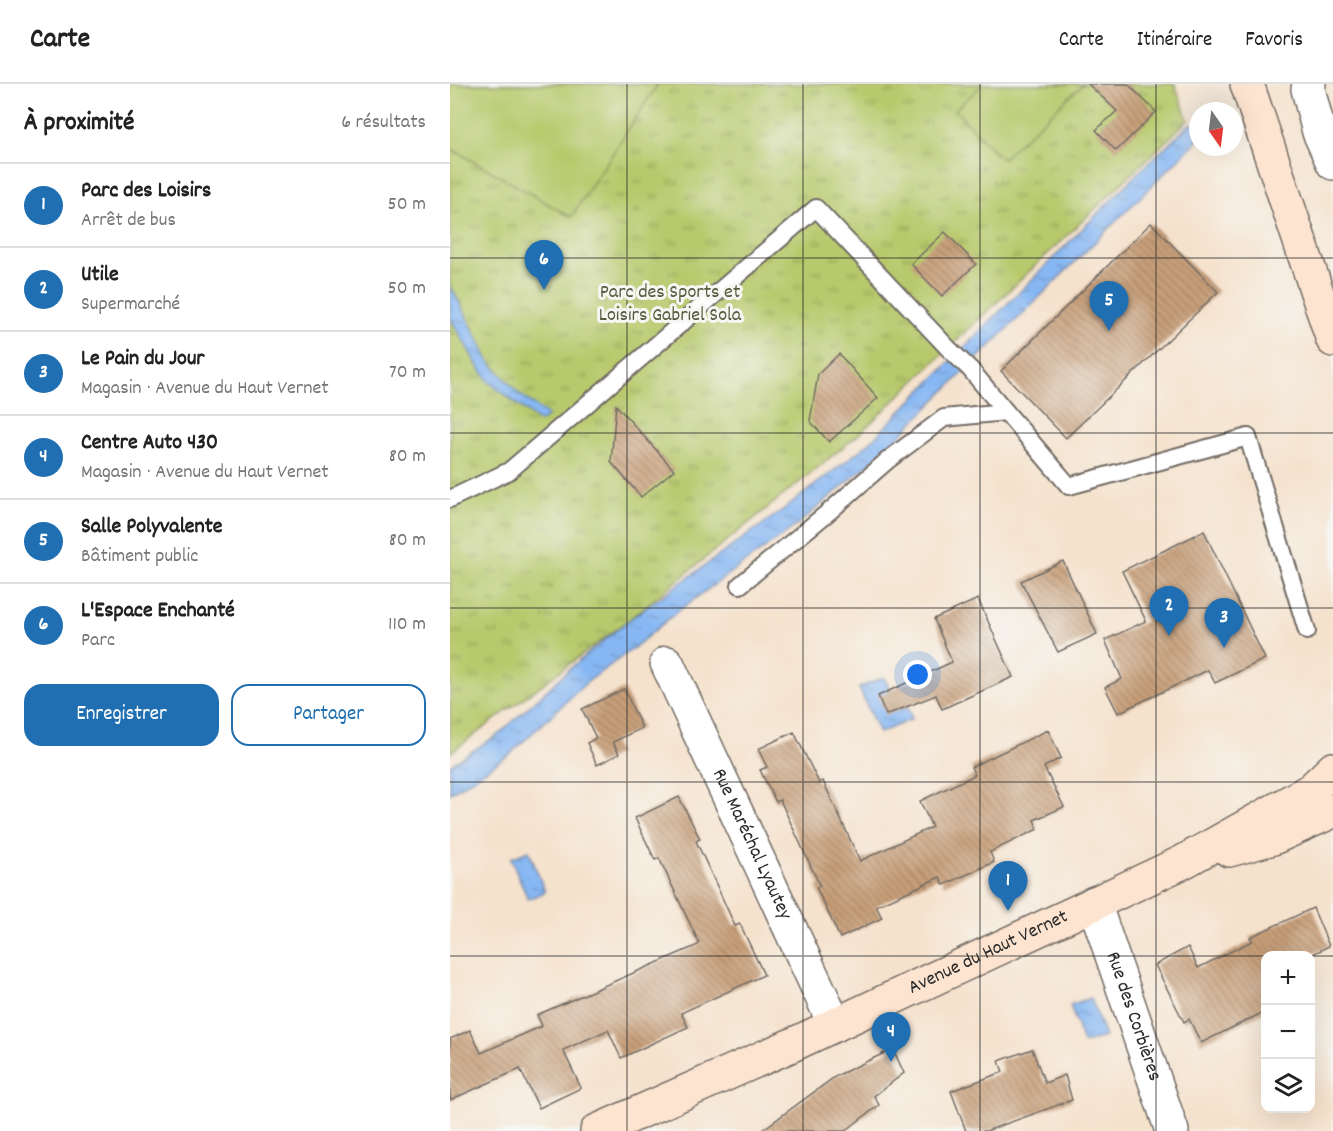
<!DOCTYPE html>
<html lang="fr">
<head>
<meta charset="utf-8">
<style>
	:root { --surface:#fff; --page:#f2f2f2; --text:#222; --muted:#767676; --line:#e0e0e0; --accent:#1f6fb2 }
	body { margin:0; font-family:Dekko,sans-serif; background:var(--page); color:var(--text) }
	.controls { position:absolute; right:18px; bottom:18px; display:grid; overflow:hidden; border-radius:12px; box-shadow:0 6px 24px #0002 }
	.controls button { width:54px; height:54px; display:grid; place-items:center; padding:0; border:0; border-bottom:2px solid var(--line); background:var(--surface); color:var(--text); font:30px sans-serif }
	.compass { position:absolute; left:739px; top:18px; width:54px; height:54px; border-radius:50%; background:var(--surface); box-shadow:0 6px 24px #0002; rotate:166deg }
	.you { position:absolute; left:468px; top:591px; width:21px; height:21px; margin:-15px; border:4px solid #fff; border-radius:50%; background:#1a73e8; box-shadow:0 0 0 9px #1a73e833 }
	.badge { display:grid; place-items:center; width:39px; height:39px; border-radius:50%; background:var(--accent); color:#fff; font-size:20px; font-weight:700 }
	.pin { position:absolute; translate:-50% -50px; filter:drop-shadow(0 2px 3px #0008) }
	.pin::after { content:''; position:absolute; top:32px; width:21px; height:18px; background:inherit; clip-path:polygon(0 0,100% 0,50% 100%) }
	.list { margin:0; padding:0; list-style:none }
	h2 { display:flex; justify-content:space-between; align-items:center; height:78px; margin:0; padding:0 24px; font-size:26px }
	h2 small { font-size:20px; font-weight:400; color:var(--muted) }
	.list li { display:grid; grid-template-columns:39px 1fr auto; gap:18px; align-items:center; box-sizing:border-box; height:84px; padding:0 24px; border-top:2px solid var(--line) }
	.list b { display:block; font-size:22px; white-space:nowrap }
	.list p { margin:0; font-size:20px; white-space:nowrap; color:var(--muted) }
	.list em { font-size:20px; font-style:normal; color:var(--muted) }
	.actions { display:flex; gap:12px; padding:18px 24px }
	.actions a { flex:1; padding:14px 0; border:2px solid var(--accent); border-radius:18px; text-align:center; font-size:21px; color:var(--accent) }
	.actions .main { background:var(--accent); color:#fff }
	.icon { flex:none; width:33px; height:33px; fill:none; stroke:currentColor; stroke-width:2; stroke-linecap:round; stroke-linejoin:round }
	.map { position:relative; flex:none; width:883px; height:1047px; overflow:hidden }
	header { display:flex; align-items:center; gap:36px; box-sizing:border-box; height:84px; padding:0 30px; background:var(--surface); border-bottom:2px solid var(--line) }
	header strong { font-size:28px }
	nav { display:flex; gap:33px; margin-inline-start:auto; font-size:21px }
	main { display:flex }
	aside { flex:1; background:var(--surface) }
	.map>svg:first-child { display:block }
	.park { fill:url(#park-tufts); stroke:#717a4c; stroke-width:1.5 }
	.pitch { fill:#b7c96c; stroke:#717a4c; stroke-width:1.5 }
	.water { fill:url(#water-ripples); stroke:#59718f; stroke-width:1.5 }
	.building { fill:url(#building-back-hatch) }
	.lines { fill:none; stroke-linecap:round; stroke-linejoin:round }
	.lane-casing { stroke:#726b64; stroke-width:20 }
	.street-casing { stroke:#726b64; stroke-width:36 }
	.secondary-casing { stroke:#726b64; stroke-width:36 }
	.lane { stroke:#fff; stroke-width:16 }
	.street { stroke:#fff; stroke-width:33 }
	.secondary { stroke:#fde4d0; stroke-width:33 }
	.grid { fill:none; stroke:#2b2b2b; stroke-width:1.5; stroke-opacity:0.55 }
	.labels { text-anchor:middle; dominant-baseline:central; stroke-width:6; stroke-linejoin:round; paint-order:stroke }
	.park-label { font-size:20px; fill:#555a3e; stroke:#f6f6f2 }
	.street-label { font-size:20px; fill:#2b2b2b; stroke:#f6f6f2 }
</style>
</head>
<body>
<header>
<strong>Carte</strong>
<nav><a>Carte</a><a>Itinéraire</a><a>Favoris</a></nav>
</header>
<main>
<aside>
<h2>À proximité<small>6 résultats</small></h2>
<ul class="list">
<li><span class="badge">1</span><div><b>Parc des Loisirs</b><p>Arrêt de bus</p></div><em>50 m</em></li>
<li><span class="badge">2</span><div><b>Utile</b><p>Supermarché</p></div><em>50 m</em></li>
<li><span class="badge">3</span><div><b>Le Pain du Jour</b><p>Magasin · Avenue du Haut Vernet</p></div><em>70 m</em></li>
<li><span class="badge">4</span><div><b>Centre Auto 430</b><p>Magasin · Avenue du Haut Vernet</p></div><em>80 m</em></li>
<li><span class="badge">5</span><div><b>Salle Polyvalente</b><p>Bâtiment public</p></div><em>80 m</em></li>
<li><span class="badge">6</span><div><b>L'Espace Enchanté</b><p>Parc</p></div><em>110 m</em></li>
</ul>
<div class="actions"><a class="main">Enregistrer</a><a>Partager</a></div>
</aside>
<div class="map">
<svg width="883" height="1047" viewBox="0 0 883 1047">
	<defs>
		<pattern id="park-tufts" width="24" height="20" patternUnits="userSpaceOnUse" patternTransform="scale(1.5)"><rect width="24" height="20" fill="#b7c96c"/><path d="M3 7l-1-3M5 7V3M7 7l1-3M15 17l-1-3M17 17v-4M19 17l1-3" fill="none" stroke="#95a359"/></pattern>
		<pattern id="water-ripples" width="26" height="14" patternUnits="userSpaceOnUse" patternTransform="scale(1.5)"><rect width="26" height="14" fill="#87b7f3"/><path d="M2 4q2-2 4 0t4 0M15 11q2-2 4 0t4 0" fill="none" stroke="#6f95c5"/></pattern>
		<pattern id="building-back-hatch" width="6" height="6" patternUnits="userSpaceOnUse" patternTransform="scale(1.5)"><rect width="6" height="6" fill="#c89f79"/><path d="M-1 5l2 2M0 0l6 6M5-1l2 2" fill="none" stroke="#a38263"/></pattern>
	</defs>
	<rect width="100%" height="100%" fill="#f6f6f2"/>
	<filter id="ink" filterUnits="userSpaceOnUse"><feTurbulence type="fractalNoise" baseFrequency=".0167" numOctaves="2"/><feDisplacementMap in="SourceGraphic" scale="12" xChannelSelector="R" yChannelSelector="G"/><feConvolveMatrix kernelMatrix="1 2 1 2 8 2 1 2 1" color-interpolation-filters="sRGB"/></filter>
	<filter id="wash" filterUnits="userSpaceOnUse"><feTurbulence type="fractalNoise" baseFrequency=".008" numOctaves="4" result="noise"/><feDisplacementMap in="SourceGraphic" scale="24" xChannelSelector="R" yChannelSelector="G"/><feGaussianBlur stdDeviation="1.35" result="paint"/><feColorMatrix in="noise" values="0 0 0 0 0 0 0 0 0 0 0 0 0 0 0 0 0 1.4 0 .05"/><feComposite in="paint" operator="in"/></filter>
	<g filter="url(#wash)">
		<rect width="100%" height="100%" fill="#f5e2cd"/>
		<path class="park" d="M0 0H725L738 36 408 351 176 538 0 669Z"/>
		<g class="pitch">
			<path d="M0 0H208L121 133 0 64Z"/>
			<path d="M533 0H633L552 75 505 26Z"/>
		</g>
		<g class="water">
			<path d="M741 39 748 44V56L433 368 347 441 228 527 185 563 136 599 59 671 0 709V681L48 651 122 583 176 538 334 425 418 360 688 89Z"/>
			<path d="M0 203 4 208 39 277 67 308 98 332 90 338 39 298 26 279 0 233Z"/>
			<path d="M434 593 448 626 458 623 462 635 429 649 409 604Z"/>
			<path d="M79 767 95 808 78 815 61 774Z"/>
			<path d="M641 914 655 953 633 959 620 921Z"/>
		</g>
		<g id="blocks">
			<g class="building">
				<path d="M638 0H678L706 28 666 67 646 46 667 27Z"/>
				<path d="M701 139 768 208 616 354 551 287Z"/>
				<path d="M495 148 526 180 492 212 461 180Z"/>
				<path d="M389 270 428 314 379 358 360 337 368 290Z"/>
				<path d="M166 321 224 386 191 413 161 378Z"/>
				<path d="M754 447 815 575 765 599 758 586 668 629 655 603 672 595 655 556 696 537 672 487Z"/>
				<path d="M613 477 647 550 608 568 571 497Z"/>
				<path d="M528 515 563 593 492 625 486 611 436 631 428 612 502 578 484 535Z"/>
				<path d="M174 605 192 644 163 658 169 670 147 681 137 659 146 654 132 625Z"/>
				<path d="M598 646 611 674 594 683 614 723 584 736 588 745 540 768 544 778 494 801 490 793 426 822 432 834 390 854 366 803 370 802 330 716 326 718 310 686 317 683 308 665 344 648 369 699 373 697 410 777 482 743 470 717 525 691 521 683Z"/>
				<path d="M229 713 250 755 246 757 266 800 285 842 290 840 314 891 231 929 238 943 171 974 158 946 113 966 131 1004 89 1024 70 985 0 1016V955L20 946 31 969 92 942 87 931 248 861 249 859 209 774 205 776 185 734Z"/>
				<path d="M863 824 879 862 859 872H816V927L751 959 739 935 734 938 705 881 738 863 748 884 802 857 800 853Z"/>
				<path d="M443 965 454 989 424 1012 429 1021 395 1047H311L386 992Z"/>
				<path d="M582 965 595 999 615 991 622 1016 536 1047H516L501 1007 553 988 549 977Z"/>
			</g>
		</g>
	</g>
	<g filter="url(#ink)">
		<use href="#blocks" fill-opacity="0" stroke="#726b64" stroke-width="1.5"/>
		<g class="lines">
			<g class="lane-casing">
				<g id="lane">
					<path d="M0 415 59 387 366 124 499 265 520 285 556 328"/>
					<path d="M290 501 381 426 438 376 494 334 556 328 619 402 798 353 857 547"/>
				</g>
			</g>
			<g class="street-casing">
				<g id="street">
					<path d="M859 0 858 5 869 48 883 79"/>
					<path id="s1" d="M217 579 385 941"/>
					<path id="s2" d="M644 819 722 1047"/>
				</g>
			</g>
			<g class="secondary-casing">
				<g id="secondary">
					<path d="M797 0 883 256"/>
					<path d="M779 766 823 754 883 727"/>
					<path id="s3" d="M147 1047 344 960 733 778 861 706 883 685"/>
				</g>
			</g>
			<use href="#lane" class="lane"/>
			<use href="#street" class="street"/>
			<use href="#secondary" class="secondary"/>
		</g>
	</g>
	<path class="grid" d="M177 0V1047M353 0V1047M530 0V1047M706 0V1047M0 174H883M0 349H883M0 524H883M0 698H883M0 872H816M860 872H883"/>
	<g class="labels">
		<g class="park-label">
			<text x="220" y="209">Parc des Sports et<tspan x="220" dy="23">Loisirs Gabriel Sola</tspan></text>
		</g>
		<g class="street-label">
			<text stroke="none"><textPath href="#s1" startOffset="200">Rue Maréchal Lyautey</textPath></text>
			<text stroke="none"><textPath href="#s3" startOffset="430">Avenue du Haut Vernet</textPath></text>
			<text stroke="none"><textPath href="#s2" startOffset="120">Rue des Corbières</textPath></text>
		</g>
	</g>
</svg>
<div class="controls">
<button>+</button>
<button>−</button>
<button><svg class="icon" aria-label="layers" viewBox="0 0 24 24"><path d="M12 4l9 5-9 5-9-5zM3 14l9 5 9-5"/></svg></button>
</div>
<svg class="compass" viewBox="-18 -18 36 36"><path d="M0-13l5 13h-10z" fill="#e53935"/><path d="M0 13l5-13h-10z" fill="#767676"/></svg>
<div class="you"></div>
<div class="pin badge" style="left:558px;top:827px">1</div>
<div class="pin badge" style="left:719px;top:552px">2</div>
<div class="pin badge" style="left:774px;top:564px">3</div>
<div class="pin badge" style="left:441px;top:978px">4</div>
<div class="pin badge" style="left:659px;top:247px">5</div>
<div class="pin badge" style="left:94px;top:206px">6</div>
</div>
</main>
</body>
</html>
